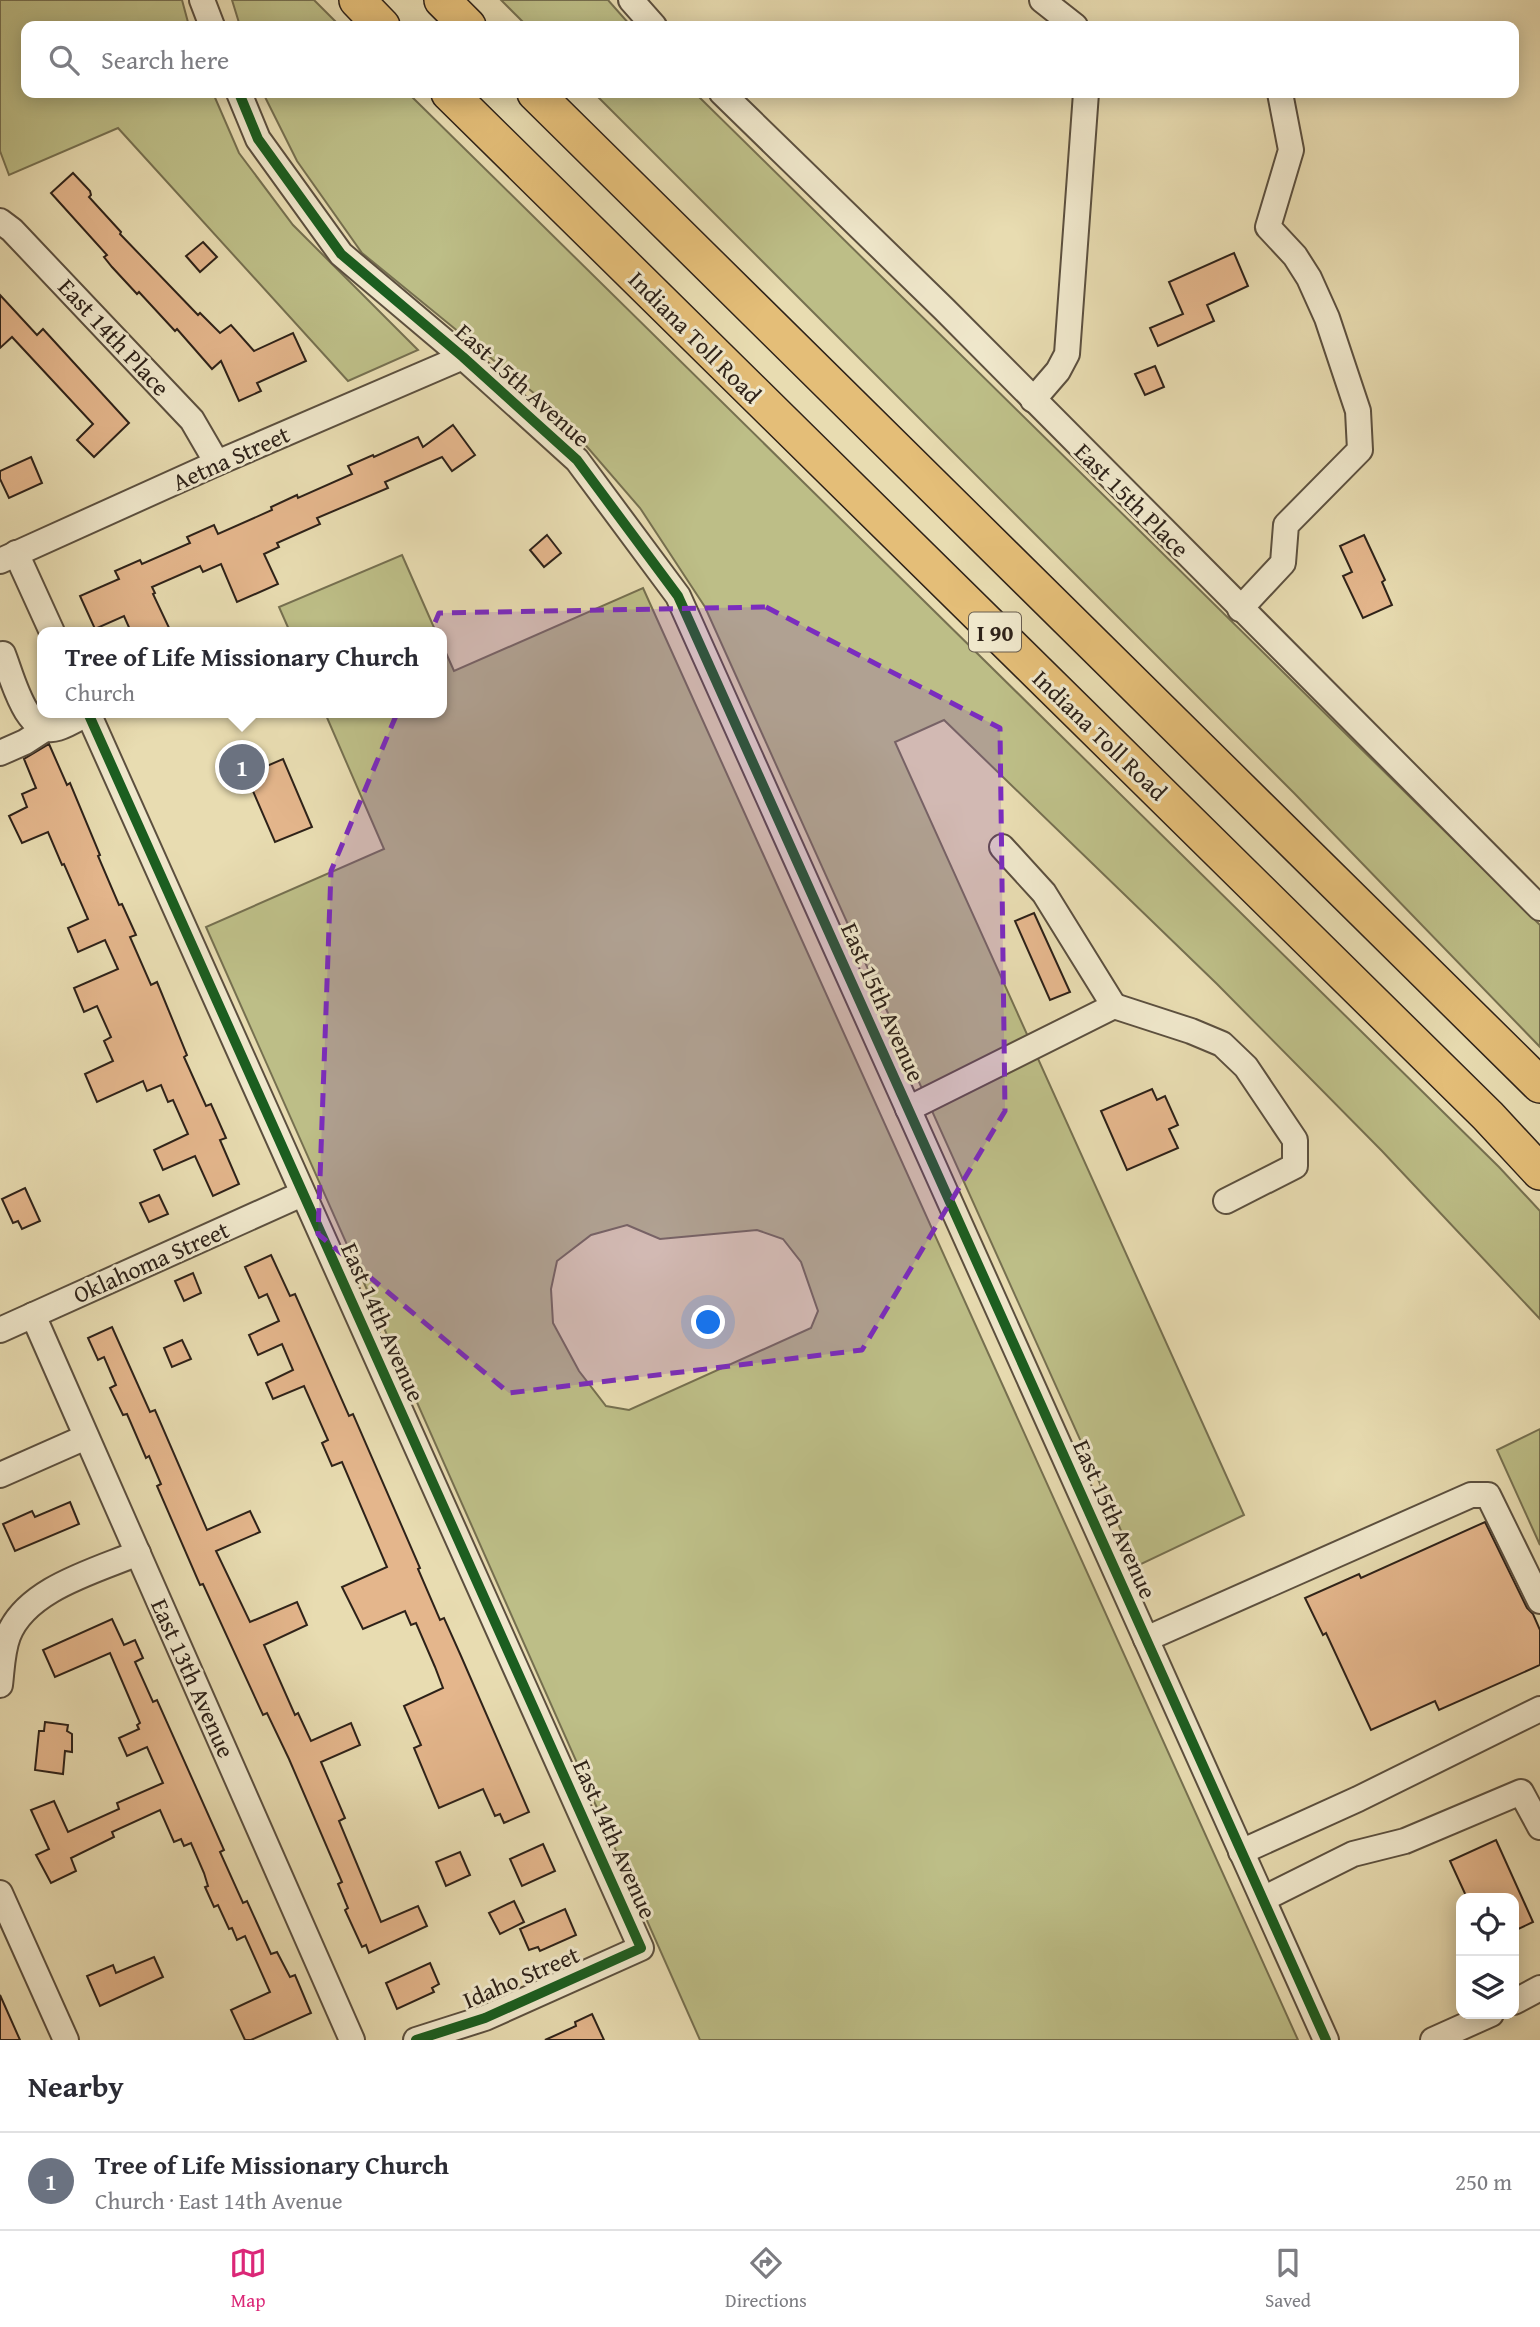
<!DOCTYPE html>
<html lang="en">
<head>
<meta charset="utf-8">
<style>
	:root { --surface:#fff; --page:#f7f7f7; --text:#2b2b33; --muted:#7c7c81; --line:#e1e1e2; --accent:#db2777 }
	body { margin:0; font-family:"Gentium Book Plus",serif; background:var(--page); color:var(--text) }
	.controls { position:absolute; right:21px; bottom:21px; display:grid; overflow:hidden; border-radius:14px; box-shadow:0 4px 18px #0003 }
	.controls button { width:63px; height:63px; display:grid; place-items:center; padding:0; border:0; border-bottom:2px solid var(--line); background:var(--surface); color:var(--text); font:35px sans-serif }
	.you { position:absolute; left:709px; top:1323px; width:24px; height:24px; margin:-18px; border:5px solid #fff; border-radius:50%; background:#1a73e8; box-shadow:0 0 0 10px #1a73e833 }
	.badge { display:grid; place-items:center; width:46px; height:46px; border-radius:50%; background:var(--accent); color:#fff; font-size:23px; font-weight:700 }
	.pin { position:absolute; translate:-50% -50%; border:4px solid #fff; box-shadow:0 2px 7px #0006 }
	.popup { position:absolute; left:37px; top:627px; width:410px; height:91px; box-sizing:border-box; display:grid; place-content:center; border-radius:14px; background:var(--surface); filter:drop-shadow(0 2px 5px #0005); font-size:23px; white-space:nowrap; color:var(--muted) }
	.popup b { font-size:26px; color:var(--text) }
	.popup::after { content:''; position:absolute; left:50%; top:100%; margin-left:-14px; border:14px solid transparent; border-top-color:var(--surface) }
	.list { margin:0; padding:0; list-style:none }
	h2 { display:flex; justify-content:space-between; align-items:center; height:91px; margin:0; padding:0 28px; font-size:30px }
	h2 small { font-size:23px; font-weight:400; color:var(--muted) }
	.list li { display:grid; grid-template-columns:46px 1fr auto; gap:21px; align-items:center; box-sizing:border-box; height:98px; padding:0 28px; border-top:2px solid var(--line) }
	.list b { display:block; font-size:26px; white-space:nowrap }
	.list p { margin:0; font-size:23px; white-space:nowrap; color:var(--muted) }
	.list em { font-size:23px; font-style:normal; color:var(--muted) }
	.icon { flex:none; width:38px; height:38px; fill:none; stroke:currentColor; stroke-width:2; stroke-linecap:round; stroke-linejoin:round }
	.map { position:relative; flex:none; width:1540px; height:2040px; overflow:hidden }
	.search { position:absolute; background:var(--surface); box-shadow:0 4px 18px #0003; left:21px; right:21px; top:21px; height:77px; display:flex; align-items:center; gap:18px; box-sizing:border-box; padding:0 24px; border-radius:14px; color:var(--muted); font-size:26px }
	.sheet { height:189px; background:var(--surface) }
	nav { display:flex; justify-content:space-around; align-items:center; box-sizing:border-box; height:98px; border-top:2px solid var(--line); background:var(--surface); font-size:19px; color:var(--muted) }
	nav a { display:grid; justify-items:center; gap:4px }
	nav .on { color:var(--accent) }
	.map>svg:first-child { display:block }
	.green { fill:#bdbe87; stroke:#767050; stroke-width:2; fill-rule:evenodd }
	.building { fill:#e4b68c; stroke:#2e2219; stroke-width:2 }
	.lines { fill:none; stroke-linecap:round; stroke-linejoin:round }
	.minor-casing { stroke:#5c503f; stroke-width:28 }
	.highway-casing { stroke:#2e2219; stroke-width:38 }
	.minor { stroke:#f0e8cc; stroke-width:24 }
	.highway { stroke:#e4be78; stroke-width:35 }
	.cycleway-casing { stroke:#f0e8cc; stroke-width:15 }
	.cycleway { stroke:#1b5e20; stroke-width:10 }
	.marked { fill:#7b2cbf; fill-opacity:0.2; stroke:#7b2cbf; stroke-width:5; stroke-dasharray:14 9; stroke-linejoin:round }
	.labels { text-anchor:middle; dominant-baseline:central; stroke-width:6; stroke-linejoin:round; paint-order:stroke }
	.shield { fill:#f0e8cc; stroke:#685d4f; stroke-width:2 }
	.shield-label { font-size:23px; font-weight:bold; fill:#2e2219 }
	.street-label { font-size:24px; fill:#2e2219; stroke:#f0e8cc }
</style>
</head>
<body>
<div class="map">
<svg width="1540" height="2040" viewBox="0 0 1540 2040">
	<rect width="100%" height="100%" fill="#e8dcb1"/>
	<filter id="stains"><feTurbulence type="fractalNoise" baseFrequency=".00286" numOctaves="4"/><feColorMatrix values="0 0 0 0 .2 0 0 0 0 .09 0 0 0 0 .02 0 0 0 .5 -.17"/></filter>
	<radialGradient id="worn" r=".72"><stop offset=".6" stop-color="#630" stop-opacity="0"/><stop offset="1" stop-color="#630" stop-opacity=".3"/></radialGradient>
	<g class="green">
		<path d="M0 0H182L189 26H26V93H213L239 153 293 225 418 350 348 381 118 128 9 175 0 151Z"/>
		<path d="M232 0H314L340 26H240Z"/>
		<path d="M501 0H608L631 26H527Z"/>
		<path d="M263 93H408L1499 1167 1540 1211V1319L1382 1151 1217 984 944 720 895 742 1244 1515 1137 1566 705 607 640 508 557 412 362 253 297 161Z"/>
		<path d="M594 93H695L1540 925V1047L1294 793Z"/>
		<path d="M402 555 436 632H290L279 607Z"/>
		<path d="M643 588 1298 2040H700L206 927 384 849 325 713H442V644L454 671ZM627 1225 660 1239 757 1230 783 1239 801 1262 818 1311 811 1328 629 1410 606 1406 579 1371 553 1323 551 1289 557 1261 591 1235Z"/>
		<path d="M1540 1429V1545L1497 1450Z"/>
	</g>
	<g class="building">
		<path d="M73 173 90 191 91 195 89 197 121 232 120 234 198 315 200 313 220 333 231 325 254 351 293 333 306 361 257 383 261 391 239 401 221 361 212 369 177 329 175 331 139 292 137 294 112 267 104 257 107 255 51 193Z"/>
		<path d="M203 242 217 257 200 272 186 256Z"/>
		<path d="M1234 253 1248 286 1207 305 1214 321 1158 346 1150 328 1183 314 1169 282Z"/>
		<path d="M0 295 37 335 43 329 129 423 94 457 77 440 93 424 12 337 0 348Z"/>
		<path d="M1155 366 1164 387 1145 395 1135 374Z"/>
		<path d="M453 425 475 455 452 471 442 457 385 482 388 488 317 518 320 524 277 543 279 547 264 554 278 584 237 602 221 564 203 572 200 566 152 587 155 593 153 594 171 632H131L124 616 95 629 80 596 119 579 115 571 140 560 142 564 190 543 187 537 214 525 218 534 272 510 271 507 297 495 298 498 352 474 348 466 373 455 374 457 418 437 423 447Z"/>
		<path d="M31 457 42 483 9 498 0 479V471Z"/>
		<path d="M547 535 561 553 544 567 530 550Z"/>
		<path d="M1364 535 1385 580 1382 582 1392 605 1363 618 1343 576 1352 572 1340 546Z"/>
		<path d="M49 744 67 785 70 783 100 855 98 856 119 905 122 904 136 935 130 937 151 985 157 982 187 1055 184 1057 206 1106 211 1104 226 1138 220 1140 239 1184 213 1196 195 1156 163 1170 154 1150 188 1134 173 1100 168 1102 161 1085 147 1091 143 1081 97 1102 85 1074 113 1061 104 1041 111 1037 97 1006 84 1012 74 988 118 969 105 940 78 952 68 928 88 919 64 864 62 865 48 832 22 843 9 816 27 807 22 794 36 788 24 759Z"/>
		<path d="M283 759 312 827 275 842 246 775Z"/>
		<path d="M1034 913 1070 992 1050 1000 1015 921Z"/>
		<path d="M1152 1089 1157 1100 1165 1096 1178 1125 1169 1129 1178 1148 1127 1170 1101 1111Z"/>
		<path d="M25 1188 40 1221 22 1229 18 1221 13 1223 2 1199Z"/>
		<path d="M159 1195 168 1214 149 1222 140 1203Z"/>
		<path d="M271 1255 290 1296 295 1294 349 1416 353 1414 420 1568 418 1569 440 1620 444 1618 461 1656 529 1812 504 1823 500 1814 495 1816 483 1789 439 1808 414 1748 421 1745 404 1706 443 1688 435 1667 416 1623 411 1625 405 1611 363 1629 342 1587 387 1567 342 1462 332 1466 322 1443 328 1440 304 1386 273 1399 266 1383 293 1370 282 1344 258 1355 249 1335 279 1321 267 1294 259 1298 245 1267Z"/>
		<path d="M193 1273 201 1293 184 1301 175 1281Z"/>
		<path d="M112 1327 150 1412 155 1410 207 1530 250 1511 260 1532 216 1551 250 1622 297 1602 307 1625 264 1645 295 1715 298 1713 311 1741 351 1723 360 1745 321 1762 345 1818 339 1821 381 1922 418 1906 427 1926 369 1953 366 1945 362 1947 345 1910 348 1908 338 1884 342 1882 289 1759 267 1713 263 1715 203 1584 200 1585 157 1486 161 1484 149 1456 146 1458 127 1414 123 1415 110 1388 116 1385 104 1357 98 1360 88 1338Z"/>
		<path d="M182 1340 191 1359 172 1367 164 1348Z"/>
		<path d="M70 1502 79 1524 15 1551 3 1524 32 1511 35 1517Z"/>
		<path d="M1485 1522 1527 1608 1533 1614 1540 1630V1665L1439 1710 1435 1701 1371 1730 1326 1633 1323 1635 1305 1598 1359 1574 1361 1578Z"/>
		<path d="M112 1619 124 1645 135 1640 143 1658 135 1662 153 1702 157 1700 224 1850 220 1852 243 1903 247 1901 271 1954 277 1952 290 1977 295 1975 311 2013 251 2040H245L231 2010 270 1992 245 1936 237 1940 232 1928 229 1929 218 1905 214 1907 205 1887 208 1886 204 1873 191 1843 184 1846 181 1839 174 1842 160 1810 112 1832 114 1837 71 1858 76 1871 51 1883 36 1855 49 1849 31 1810 54 1801 68 1832 119 1809 117 1803 163 1783 147 1747 127 1756 119 1738 139 1729 137 1725 140 1723 110 1653 55 1677 43 1650Z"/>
		<path d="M45 1722 68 1725 67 1731 72 1734V1752L65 1751 63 1774 35 1770 39 1731H44Z"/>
		<path d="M1496 1840 1533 1922 1514 1931V1898H1467L1450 1861Z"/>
		<path d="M543 1844 555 1871 522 1886 510 1859Z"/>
		<path d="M460 1852 470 1875 446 1886 436 1862Z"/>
		<path d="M514 1901 524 1922 500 1934 489 1913Z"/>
		<path d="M565 1909 576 1935 540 1951 538 1947 529 1950 520 1929Z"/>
		<path d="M154 1957 163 1977 100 2006 87 1976 113 1965 116 1973Z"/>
		<path d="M430 1963 439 1984 432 1988 434 1992 397 2009 386 1983Z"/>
		<path d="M0 1995 20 2040H0Z"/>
		<path d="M592 2014 604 2040H545L576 2026 575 2022Z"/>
	</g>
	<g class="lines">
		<g class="minor-casing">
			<g id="minor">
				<path d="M202 0 212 26"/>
				<path d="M631 0 654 26"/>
				<path d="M1042 0 1075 26"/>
				<path d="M239 93 258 139 341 254 463 357 577 460 678 596 1326 2040"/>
				<path d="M722 93 944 309 1540 908"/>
				<path d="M0 221 12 230 192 420 217 463"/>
				<path d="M1033 400 1058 371 1067 354 1086 93"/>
				<path d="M16 553 52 632"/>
				<path d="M0 561 217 463 463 357"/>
				<path d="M1240 609 1283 563 1286 525 1360 450 1358 411 1327 318 1309 278 1295 256 1268 227 1291 150 1280 93"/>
				<path d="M0 656 3 654C12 676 26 738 58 728 68 725 79 718 88 713"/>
				<path d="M88 713 641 1948 485 2018 416 2040"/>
				<path d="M0 753 25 742 45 729"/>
				<path d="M1002 847 1044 893 1114 1006"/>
				<path d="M908 1109 1114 1006 1191 1031 1222 1044 1246 1067 1295 1140V1166L1226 1201"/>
				<path d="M33 1315 352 2040"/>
				<path d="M0 1330 302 1194"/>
				<path d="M0 1475 86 1437"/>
				<path d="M1146 1639 1471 1495H1488L1540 1601"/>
				<path d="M0 1685C2 1669 2 1652 8 1636 26 1589 95 1571 138 1553"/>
				<path d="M1241 1852 1358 1799 1540 1709"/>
				<path d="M0 1893 66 2040"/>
				<path d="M1263 1899 1353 1854 1405 1841 1521 1792 1540 1827"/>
				<path d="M1514 2002 1540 1988"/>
				<path d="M1433 2040 1491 2014"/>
			</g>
		</g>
		<g class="highway-casing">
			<g id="highway">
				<path d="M357 0 382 26"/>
				<path d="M442 0 468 26"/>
				<path d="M449 93 1488 1116 1540 1172"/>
				<path d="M535 93 1540 1085"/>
			</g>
		</g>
		<use href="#minor" class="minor"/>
		<use href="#highway" class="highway"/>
		<g class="cycleway-casing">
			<g id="cycleway">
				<path d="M239 93 258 139 341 254 463 357 577 460 678 596 1326 2040"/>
				<path d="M88 713 641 1948 485 2018 416 2040"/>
			</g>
		</g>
		<use href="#cycleway" class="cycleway"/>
	</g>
	<path class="marked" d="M766 607 1000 728 1005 1111 862 1350 509 1393 318 1234 331 871 439 613Z"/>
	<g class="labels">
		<rect class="shield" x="969" y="612.5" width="52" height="39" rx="5"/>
		<g class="shield-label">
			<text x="995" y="632">I 90</text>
		</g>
		<g class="street-label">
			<text transform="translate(114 337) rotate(47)">East 14th Place</text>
			<text transform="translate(695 337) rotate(45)">Indiana Toll Road</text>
			<text transform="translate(523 385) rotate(42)">East 15th Avenue</text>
			<text transform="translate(231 458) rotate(-24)">Aetna Street</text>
			<text transform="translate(1132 500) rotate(45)">East 15th Place</text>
			<text transform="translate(1100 735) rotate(44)">Indiana Toll Road</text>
			<text transform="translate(883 1002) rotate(66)">East 15th Avenue</text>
			<text transform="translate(151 1262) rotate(-24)">Oklahoma Street</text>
			<text transform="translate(383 1322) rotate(66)">East 14th Avenue</text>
			<text transform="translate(1115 1519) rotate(66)">East 15th Avenue</text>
			<text transform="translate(193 1678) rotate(66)">East 13th Avenue</text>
			<text transform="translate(615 1839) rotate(66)">East 14th Avenue</text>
			<text transform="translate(521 1977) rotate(-23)">Idaho Street</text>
		</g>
	</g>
	<rect width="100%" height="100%" filter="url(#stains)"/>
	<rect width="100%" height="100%" fill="url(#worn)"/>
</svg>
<div class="controls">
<button><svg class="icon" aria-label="locate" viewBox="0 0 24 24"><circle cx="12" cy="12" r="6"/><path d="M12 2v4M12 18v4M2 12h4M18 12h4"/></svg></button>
<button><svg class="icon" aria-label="layers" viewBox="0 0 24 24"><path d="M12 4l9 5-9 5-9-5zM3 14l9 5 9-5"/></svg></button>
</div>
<div class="you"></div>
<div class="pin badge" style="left:242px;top:767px;background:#6b7280">1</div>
<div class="popup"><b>Tree of Life Missionary Church</b>Church</div>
<div class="search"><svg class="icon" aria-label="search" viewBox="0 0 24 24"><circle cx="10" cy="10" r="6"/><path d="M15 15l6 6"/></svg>Search here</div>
</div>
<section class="sheet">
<h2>Nearby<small></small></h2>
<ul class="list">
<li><span class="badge" style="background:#6b7280">1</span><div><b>Tree of Life Missionary Church</b><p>Church · East 14th Avenue</p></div><em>250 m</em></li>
</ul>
</section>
<nav>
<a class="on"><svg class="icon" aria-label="map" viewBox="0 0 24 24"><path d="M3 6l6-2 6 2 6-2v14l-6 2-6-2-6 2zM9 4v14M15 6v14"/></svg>Map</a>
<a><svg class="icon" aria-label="directions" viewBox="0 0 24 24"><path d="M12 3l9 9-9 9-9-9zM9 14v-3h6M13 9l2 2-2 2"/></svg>Directions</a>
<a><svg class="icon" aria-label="saved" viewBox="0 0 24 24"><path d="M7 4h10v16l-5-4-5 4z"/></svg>Saved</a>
</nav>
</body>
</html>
